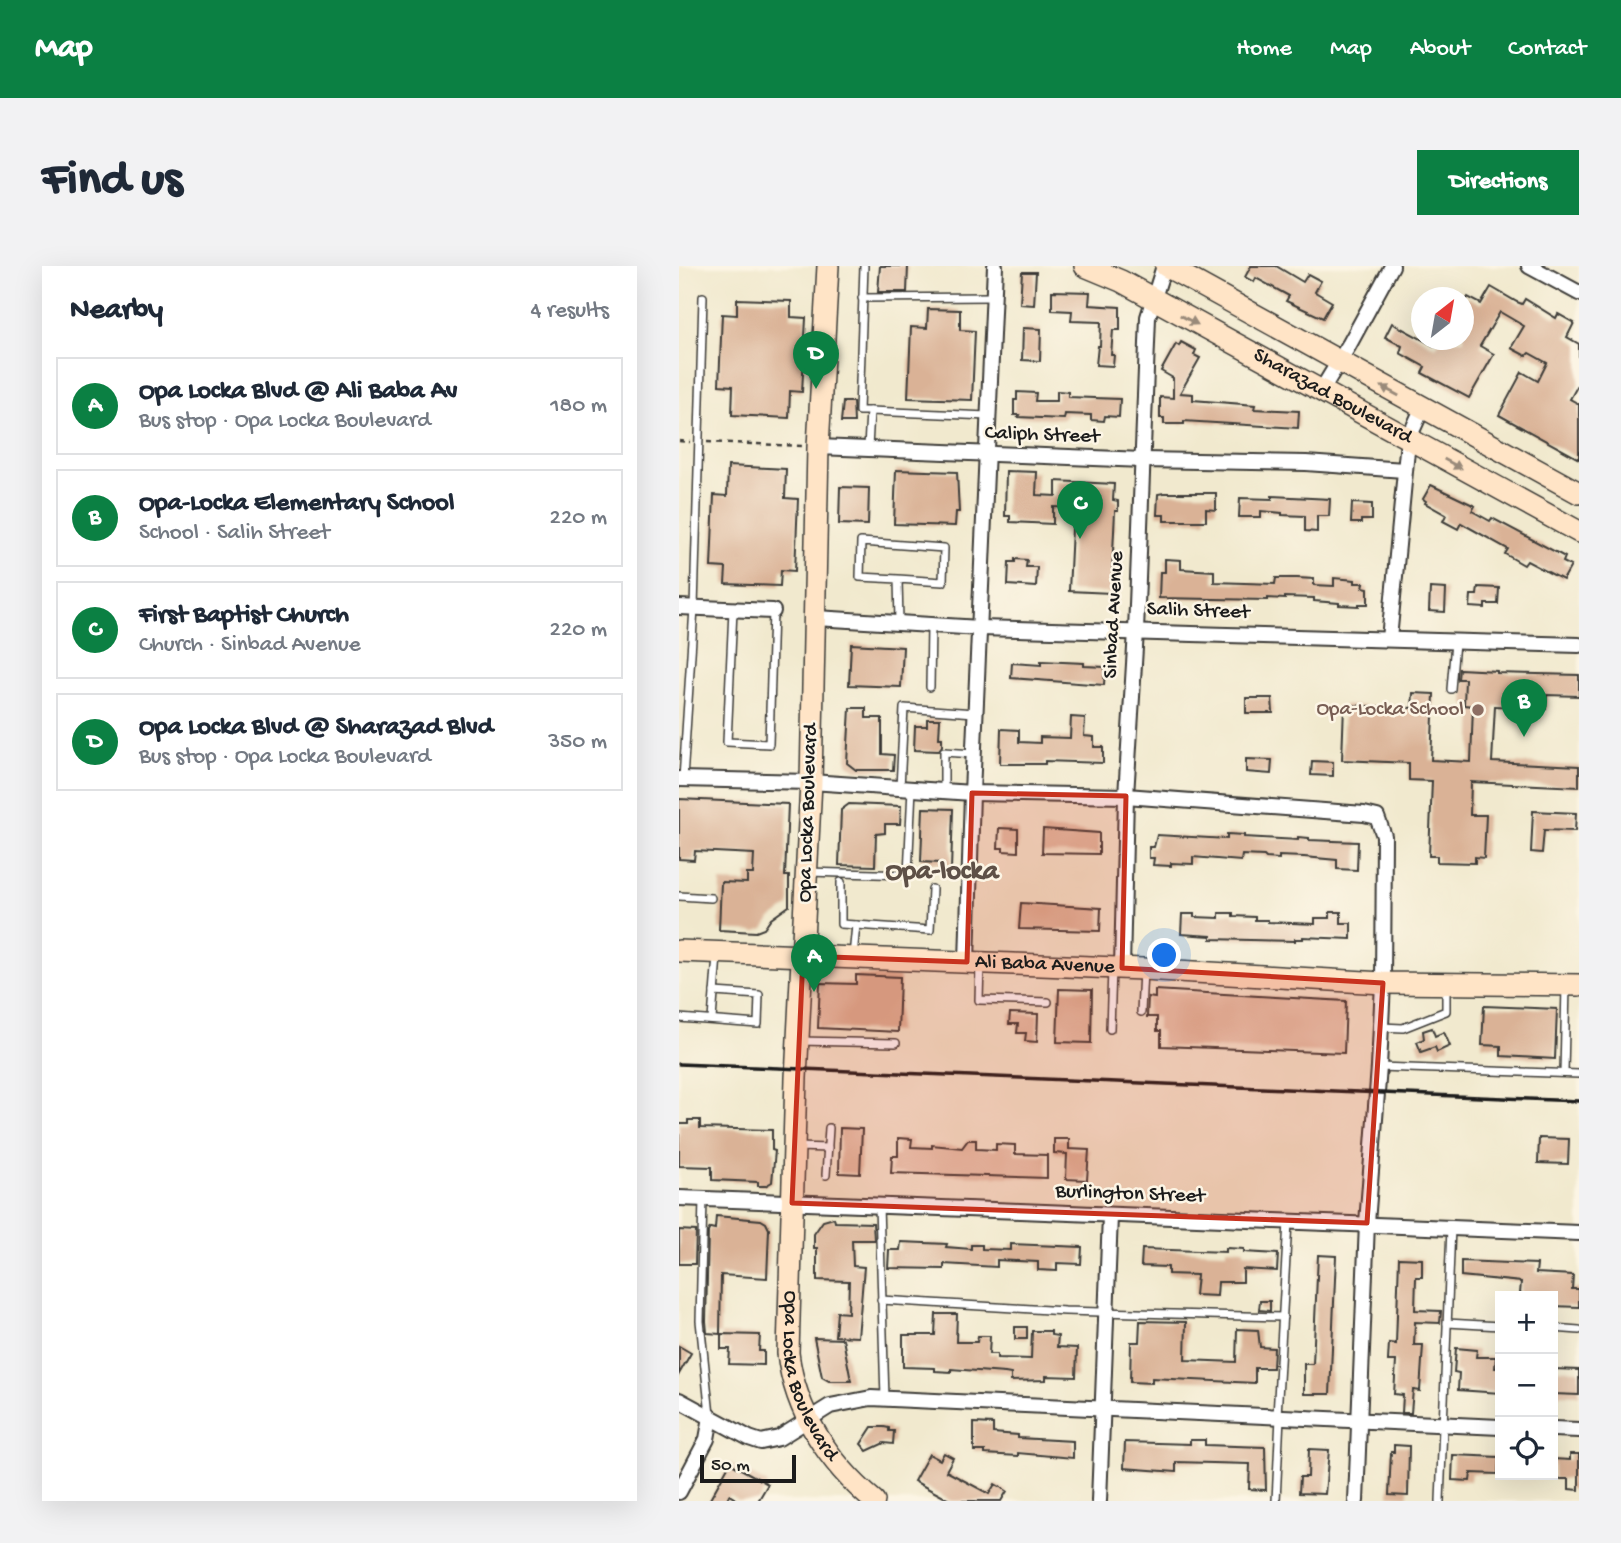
<!DOCTYPE html>
<html lang="en">
<head>
<meta charset="utf-8">
<style>
	:root { --surface:#fff; --page:#f2f2f3; --text:#1f2937; --muted:#747a83; --line:#e0e1e3; --accent:#0b8043 }
	body { margin:0; font-family:"Gochi Hand",sans-serif; background:var(--page); color:var(--text) }
	.controls { position:absolute; right:21px; bottom:21px; display:grid; overflow:hidden; border-radius:0px; box-shadow:0 7px 28px #0002 }
	.controls button { width:63px; height:63px; display:grid; place-items:center; padding:0; border:0; border-bottom:2px solid var(--line); background:var(--surface); color:var(--text); font:35px sans-serif }
	.compass { position:absolute; left:732px; top:21px; width:63px; height:63px; border-radius:50%; background:var(--surface); box-shadow:0 7px 28px #0002; rotate:31deg }
	.scale { position:absolute; left:21px; bottom:18px; width:96px; box-sizing:border-box; padding-left:7px; border:4px solid #1c1c1c; border-top:0; font-size:19px; line-height:24px; white-space:nowrap; color:#1c1c1c; -webkit-text-stroke:5px #fcf5e5; paint-order:stroke }
	.you { position:absolute; left:486px; top:690px; width:24px; height:24px; margin:-18px; border:5px solid #fff; border-radius:50%; background:#1a73e8; box-shadow:0 0 0 10px #1a73e833 }
	.badge { display:grid; place-items:center; width:46px; height:46px; border-radius:50%; background:var(--accent); color:#fff; font-size:23px; font-weight:700 }
	.pin { position:absolute; translate:-50% -58px; filter:drop-shadow(0 2px 4px #0008) }
	.pin::after { content:''; position:absolute; top:37px; width:24px; height:21px; background:inherit; clip-path:polygon(0 0,100% 0,50% 100%) }
	.list { margin:0; padding:0; list-style:none }
	h2 { display:flex; justify-content:space-between; align-items:center; height:91px; margin:0; padding:0 28px; font-size:30px }
	h2 small { font-size:23px; font-weight:400; color:var(--muted) }
	.list li { display:grid; grid-template-columns:46px 1fr auto; gap:21px; align-items:center; box-sizing:border-box; height:98px; margin:0 14px 14px; padding:0 14px; border:2px solid var(--line); border-radius:0px }
	.list b { display:block; font-size:26px; white-space:nowrap }
	.list p { margin:0; font-size:23px; white-space:nowrap; color:var(--muted) }
	.list em { font-size:23px; font-style:normal; color:var(--muted) }
	.icon { flex:none; width:38px; height:38px; fill:none; stroke:currentColor; stroke-width:2; stroke-linecap:round; stroke-linejoin:round }
	.map { position:relative; flex:none; width:900px; height:1235px; overflow:hidden; border-radius:0px }
	header { display:flex; align-items:center; gap:42px; box-sizing:border-box; height:98px; padding:0 35px; background:var(--accent); color:#fff }
	header strong { font-size:33px }
	nav { display:flex; gap:38px; margin-inline-start:auto; font-size:24px }
	.intro { display:flex; align-items:center; justify-content:space-between; box-sizing:border-box; height:168px; padding:0 42px }
	h1 { margin:0; font-size:49px }
	.button { padding:18px 32px; border-radius:0px; background:var(--accent); color:#fff; font-size:24px; font-weight:700 }
	main { display:flex; gap:42px; padding:0 42px }
	aside { flex:1; background:var(--surface); border-radius:0px; box-shadow:0 7px 28px #0002 }
	.map>svg:first-child { display:block }
	.building { fill:#dab296 }
	.lines { fill:none; stroke-linecap:round; stroke-linejoin:round }
	.lane-casing { stroke:#3c3b37; stroke-width:10 }
	.street-casing { stroke:#3c3b37; stroke-width:18 }
	.secondary-casing { stroke:#3c3b37; stroke-width:24 }
	.path { stroke:#3c3b37; stroke-width:2.5; stroke-dasharray:5 5; stroke-linecap:butt }
	.lane { stroke:#fff; stroke-width:7 }
	.street { stroke:#fff; stroke-width:14 }
	.secondary { stroke:#ffe4c6; stroke-width:21 }
	.rail { stroke:#1c1c1c; stroke-width:3.5 }
	.oneway { fill:#998a7a }
	.marked { fill:#c8321e; fill-opacity:0.2; stroke:#c8321e; stroke-width:5; stroke-linejoin:round }
	.education-dot { fill:#8d6e63; stroke:#fcf5e5; stroke-width:2.5 }
	.labels { text-anchor:middle; dominant-baseline:central; stroke-width:5; stroke-linejoin:round; paint-order:stroke }
	.street-label { font-size:21px; fill:#1c1c1c; stroke:#fcf5e5 }
	.education-label { font-size:21px; fill:#785e54; stroke:#fcf5e5; text-anchor:end }
	.district-label { font-size:28px; font-weight:bold; fill:#5e5047; stroke:#fcf5e5 }
</style>
</head>
<body>
<header>
<strong>Map</strong>
<nav><a>Home</a><a>Map</a><a>About</a><a>Contact</a></nav>
</header>
<div class="intro"><h1>Find us</h1><a class="button">Directions</a></div>
<main>
<aside>
<h2>Nearby<small>4 results</small></h2>
<ul class="list">
<li><span class="badge">A</span><div><b>Opa Locka Blvd @ Ali Baba Av</b><p>Bus stop · Opa Locka Boulevard</p></div><em>180 m</em></li>
<li><span class="badge">B</span><div><b>Opa-Locka Elementary School</b><p>School · Salih Street</p></div><em>220 m</em></li>
<li><span class="badge">C</span><div><b>First Baptist Church</b><p>Church · Sinbad Avenue</p></div><em>220 m</em></li>
<li><span class="badge">D</span><div><b>Opa Locka Blvd @ Sharazad Blvd</b><p>Bus stop · Opa Locka Boulevard</p></div><em>350 m</em></li>
</ul>
</aside>
<div class="map">
<svg width="900" height="1235" viewBox="0 0 900 1235">
	<rect width="100%" height="100%" fill="#fcf5e5"/>
	<filter id="ink" filterUnits="userSpaceOnUse"><feTurbulence type="fractalNoise" baseFrequency=".0143" numOctaves="2"/><feDisplacementMap in="SourceGraphic" scale="14" xChannelSelector="R" yChannelSelector="G"/><feConvolveMatrix kernelMatrix="1 2 1 2 8 2 1 2 1" color-interpolation-filters="sRGB"/></filter>
	<filter id="wash" filterUnits="userSpaceOnUse"><feTurbulence type="fractalNoise" baseFrequency=".00686" numOctaves="4" result="noise"/><feDisplacementMap in="SourceGraphic" scale="28" xChannelSelector="R" yChannelSelector="G"/><feGaussianBlur stdDeviation="1.57" result="paint"/><feColorMatrix in="noise" values="0 0 0 0 0 0 0 0 0 0 0 0 0 0 0 0 0 1.4 0 .05"/><feComposite in="paint" operator="in"/></filter>
	<g filter="url(#wash)">
		<rect width="100%" height="100%" fill="#f1e9ce"/>
		<g id="blocks">
			<g class="building">
				<path d="M201 0H229L228 26H199Z"/>
				<path d="M572 0H597L624 16 629 8 642 15 636 26 653 36 644 52 607 35 610 30 577 12 575 16 566 11Z"/>
				<path d="M343 6H357L355 39 341 38Z"/>
				<path d="M812 21 838 36 843 38 846 33 877 52 879 48 895 57 888 71 900 78V117L891 133 900 138V193L820 149 843 106 859 115 868 97 850 87 847 90 832 82 845 60 821 46 801 80 815 88 790 132 743 107 746 101 721 87 723 80 706 71 713 57 757 81 761 74H785V39L789 31 802 38Z"/>
				<path d="M373 25 411 26 410 39 441 41V64H434L432 89H435L434 100 417 99 419 80H421L422 56 392 55 393 45 373 44Z"/>
				<path d="M58 33 112 35V51L127 52 123 126 111 125 110 152 53 149 54 120 40 119 43 48 58 49Z"/>
				<path d="M249 43 281 44V64L296 65 293 134 229 132 232 61 248 62Z"/>
				<path d="M344 62 362 63 361 95 343 94Z"/>
				<path d="M502 76 517 84 515 89 521 92 501 127 514 128V134L576 139 575 143 620 145 619 162 505 155V158H485V152H481V131L494 132V112L482 105 497 78 500 80Z"/>
				<path d="M378 125 389 126V131L441 133 440 151 426 150 425 155 412 154V149L386 148 385 153 339 151 340 149H335V134H338V126L357 127 356 135H378Z"/>
				<path d="M164 136H174L175 156H162Z"/>
				<path d="M49 200 107 203 106 232 119 233 116 305 102 304 101 320 46 318 47 302 32 301 35 229 48 230Z"/>
				<path d="M217 204 278 206 280 246H277L276 260 215 258Z"/>
				<path d="M327 205 358 206 357 229 377 230V215L435 218 434 234 439 235V245H436L432 327 390 325 394 242 374 241V258L331 256V250H326Z"/>
				<path d="M752 219 796 240 793 245 811 255 813 252 886 291 884 296 892 300 884 314 848 295 845 299 826 288 829 283 782 257 779 263 764 255 767 249 746 237 747 235 744 233Z"/>
				<path d="M161 221 190 222 189 259 160 258Z"/>
				<path d="M485 227H537V244L527 243V255H485V249H478L479 228Z"/>
				<path d="M593 230 651 233 650 250H638V266L626 265V250L603 249V247L582 245V251H560L561 232 593 233Z"/>
				<path d="M673 237 693 238V254H682V257H672Z"/>
				<path d="M336 293 348 294 347 301H358L357 321 329 319 330 296H336Z"/>
				<path d="M486 293 502 294V303L535 305V316L596 318 597 312H618L635 313V319L655 320V312L676 314V317H685L684 321 689 322V338H680V340L660 339V337L635 335V332L606 331V333L589 332V334L480 332 481 306H486Z"/>
				<path d="M799 321 820 322 819 338H806V342L791 341 792 329H798Z"/>
				<path d="M751 322 767 323 766 346 750 345Z"/>
				<path d="M172 378 224 381 222 421 170 419Z"/>
				<path d="M362 395 405 397V400L426 401 425 419 332 412 333 397 362 399Z"/>
				<path d="M780 403 818 405V407L900 409V430L868 429 867 443 816 440 813 496 900 500V521L792 516 791 549H807L805 592 796 591V597L758 596V590H750L753 515 730 514V497L663 494 665 439 733 442 734 427 755 428 752 494 792 496 794 440 785 439 786 413H779Z"/>
				<path d="M567 432H593L594 447H567Z"/>
				<path d="M171 442H187V452H203V488L215 489 214 504H177L168 497Z"/>
				<path d="M392 451 406 452 405 470 415 471V481H424V497L366 495V498H321L322 463 340 464V476L361 477V471L391 472Z"/>
				<path d="M248 453H261L260 472H263V480L259 485 235 484 236 460H248Z"/>
				<path d="M567 493 593 494 592 508 567 506Z"/>
				<path d="M633 495 654 496V510L632 509Z"/>
				<path d="M0 533 109 538 106 610H110V640L92 653 85 663 77 666 40 664 42 616 68 617V608H74L75 588 16 585 15 594 0 593Z"/>
				<path d="M170 538 222 540 221 558H206V567L197 568 196 600 160 599 162 544Z"/>
				<path d="M244 542 274 543 272 604H261V597L242 596Z"/>
				<path d="M854 545 897 547 896 565 865 564 863 587 852 586Z"/>
				<path d="M320 562 339 563V586L324 585V582H319Z"/>
				<path d="M364 563 420 567V588L363 587Z"/>
				<path d="M548 568 565 569V571L619 574V571L630 572V574L679 576 678 604 658 603V594L625 591 600 590V593L587 592 585 590 563 589 562 595 514 591V598L492 597V600L474 599 475 592H470V581H475L478 569 548 573Z"/>
				<path d="M342 637 422 642 421 665 340 663Z"/>
				<path d="M651 646H662V657H672V673L624 671V673H616V675L532 673V670L502 668 503 648H515V651L540 652V647H554V650L576 651V654H589V656L636 658V652H651Z"/>
				<path d="M177 709 221 711 219 766 139 762 141 717 177 718Z"/>
				<path d="M380 723 413 724 412 777 378 776Z"/>
				<path d="M476 724 667 735 665 787 482 780V765H478V751H468L469 731 476 732Z"/>
				<path d="M805 740 878 743 876 793 822 790V780L803 779Z"/>
				<path d="M331 747 359 748 358 776 346 775 347 767H338L339 758H330Z"/>
				<path d="M753 762 756 770 765 766 771 780 758 786 756 781 742 786 738 776 745 773 744 765Z"/>
				<path d="M9 854H21V862L93 864V884L96 885 93 916 86 920H79V916L33 914V901L0 900V858H9Z"/>
				<path d="M161 862 183 863 181 908 160 907Z"/>
				<path d="M219 872 233 873 232 881 253 882V879L283 882 289 874H297V883L317 884V878L336 879V888L368 889V912L212 907 213 890H219Z"/>
				<path d="M860 872 890 873 889 898 859 897Z"/>
				<path d="M375 873H390V883L410 884 408 914 387 913 388 888 375 887Z"/>
				<path d="M37 950 82 954 87 957 90 963 88 1012 42 1009 41 1068 28 1067 27 1055 29 966 31 962 36 963Z"/>
				<path d="M155 952 156 956 194 957 195 974H173L174 1000 185 1001 179 1071 156 1070 158 1046 169 1047 170 1015 138 1014V982H135V968L144 955Z"/>
				<path d="M0 964 17 965 16 998H0Z"/>
				<path d="M222 976 268 978 267 981 292 983V979H303V983L332 984V978L403 981 402 998 378 997V1005L359 1004V996L318 994V1001L265 998V1003L209 1002 210 984H221Z"/>
				<path d="M547 982 565 983V986L599 988 598 1005 564 1003V1016H539L538 1030 516 1029 518 1009 489 1008V1001L462 1000 463 983 547 986Z"/>
				<path d="M639 989 657 990 651 1128H625V1098H634Z"/>
				<path d="M720 992 743 993V1011H737L736 1044 762 1045 761 1057 736 1056 735 1079H744L741 1125 734 1124 732 1147H723L724 1129 715 1128 717 1095H709L710 1077 717 1078Z"/>
				<path d="M782 995 858 998 857 1007 894 1009 893 1023H900V1041L874 1040V1030L841 1028 842 1016 782 1010Z"/>
				<path d="M581 1035H591V1045L580 1044Z"/>
				<path d="M257 1048H278L277 1076H298L299 1070H311L310 1088H318V1092L352 1093 353 1065H372V1069L379 1070 378 1081 398 1082 397 1111 367 1110V1114L332 1115V1108L326 1107 272 1103V1106L256 1105V1102L224 1101V1069H256Z"/>
				<path d="M461 1055 507 1056 506 1094 557 1096 558 1063 579 1064 581 1081 595 1082 594 1102H576V1117L473 1112V1117L451 1116 452 1076H460Z"/>
				<rect x="336" y="1061" width="12" height="12"/>
				<path d="M42 1068 81 1069 80 1085H85V1099L50 1098 51 1083H42Z"/>
				<path d="M135 1072 164 1073 172 1115H150L143 1111Z"/>
				<path d="M0 1080 12 1087 0 1108Z"/>
				<path d="M777 1082 798 1084 797 1091H817L816 1102H821V1127L779 1124 780 1107 775 1106Z"/>
				<path d="M874 1103 900 1104V1129L874 1128Z"/>
				<path d="M295 1157 314 1158V1167L339 1169V1172L394 1175V1192L339 1187V1190L306 1188V1185H295Z"/>
				<path d="M193 1161H205L210 1162V1165H215L214 1178 205 1177 188 1185 182 1178Z"/>
				<path d="M511 1174H526V1179L586 1181 587 1224 570 1223 571 1198 497 1196V1206L445 1202 446 1176 511 1178Z"/>
				<path d="M715 1179 730 1180 729 1230 710 1229 712 1186H715Z"/>
				<path d="M630 1183 650 1184 646 1228 620 1227 621 1211H629Z"/>
				<path d="M265 1187 274 1192 267 1205 310 1228 316 1218 328 1225 322 1235H272L235 1215 250 1188 261 1194Z"/>
				<path d="M891 1188H900V1224L890 1223V1213H875L874 1193 891 1194Z"/>
				<path d="M774 1189 820 1191 819 1208 792 1207 791 1215 773 1214Z"/>
				<path d="M51 1197 89 1218 79 1235H60L50 1229 47 1235H30Z"/>
			</g>
		</g>
	</g>
	<g filter="url(#ink)">
		<use href="#blocks" fill-opacity="0" stroke="#3c3b37" stroke-width="2"/>
		<g class="lines">
			<g class="lane-casing">
				<g id="lane">
					<path d="M185 0 180 145H191"/>
					<path d="M183 32 313 31"/>
					<path d="M189 182 191 145 309 150"/>
					<path d="M219 313 181 311 182 276 265 282 264 316 219 313 220 356"/>
					<path d="M54 344 48 476 90 478 94 345"/>
					<path d="M251 421 252 360"/>
					<path d="M772 423 776 376"/>
					<path d="M4 513 15 342 24 31"/>
					<path d="M221 522 225 442 296 447"/>
					<path d="M265 525V486L295 488"/>
					<path d="M129 606 229 609 233 522"/>
					<path d="M162 616V658L251 664 253 623"/>
					<path d="M0 630 32 632"/>
					<path d="M174 690 177 659"/>
					<path d="M301 698 300 734 369 736"/>
					<path d="M462 746 464 704"/>
					<path d="M0 752 79 758 80 729 35 726"/>
					<path d="M33 753 38 690"/>
					<path d="M702 761 724 762 767 745V720"/>
					<path d="M431 763 433 703"/>
					<path d="M120 775 217 777"/>
					<path d="M700 801 900 808"/>
					<path d="M885 807 887 720"/>
					<path d="M118 881 149 882"/>
					<path d="M147 909 150 862"/>
					<path d="M24 933 21 1055 31 1149"/>
					<path d="M200 940 206 1132"/>
					<path d="M202 1034 386 1045 604 1051"/>
					<path d="M768 1057 821 1060"/>
					<path d="M874 1062 900 1064"/>
					<path d="M598 1150 609 956"/>
					<path d="M597 1235 601 1151"/>
					<path d="M761 1235 772 962"/>
				</g>
			</g>
			<g class="street-casing">
				<g id="street">
					<path d="M850 0 900 27"/>
					<path d="M642 125 670 79 713 0"/>
					<path d="M139 181 464 194 627 197 725 204"/>
					<path d="M0 341 94 345"/>
					<path d="M137 352 301 362 900 379"/>
					<path d="M710 373 729 174 743 143"/>
					<path d="M0 513 132 516 293 527 447 530 685 548 698 551 705 570 704 717 700 801 688 957 677 1235"/>
					<path d="M288 696 293 527 316 0"/>
					<path d="M443 702 447 530 457 365 469 51 485 0"/>
					<path d="M0 932C300 945 600 953 900 967"/>
					<path d="M0 1134 70 1172 82 1176 100 1172 151 1140 192 1132 821 1161"/>
					<path d="M874 1163 900 1164"/>
					<path d="M0 1226 28 1173 32 1151"/>
					<path d="M420 1235 431 950"/>
				</g>
			</g>
			<g class="secondary-casing">
				<g id="secondary">
					<path id="s1" d="M149 0 139 181 132 516 117 812 109 1087C116 1146 150 1197 195 1235"/>
					<path id="s2" d="M406 0 442 15 900 266"/>
					<path d="M487 0 900 227"/>
					<path id="s3" d="M0 685 464 703 704 717 900 719"/>
				</g>
			</g>
			<g class="path">
				<path d="M0 175 11 176"/>
				<path d="M28 176 123 180"/>
			</g>
			<use href="#lane" class="lane"/>
			<use href="#street" class="street"/>
			<use href="#secondary" class="secondary"/>
			<path class="rail" d="M0 798 900 835"/>
		</g>
		<defs><path id="oneway-solid" d="M-6-.8H1V-3.2L6.5 0L1 3.2V.8H-6Z" transform="scale(1.75)"/></defs>
		<g class="oneway">
			<use href="#oneway-solid" transform="translate(510 54) rotate(28)"/>
			<use href="#oneway-solid" transform="translate(711 125) rotate(-151)"/>
			<use href="#oneway-solid" transform="translate(774 198) rotate(28)"/>
		</g>
	</g>
	<path class="marked" d="M293 527 447 530 443 702 704 717 688 957 113 937 124 690 288 696Z"/>
	<circle class="education-dot" cx="799" cy="444" r="7"/>
	<g class="labels">
		<g class="street-label">
			<text stroke="none"><textPath href="#s2" startOffset="280">Sharazad Boulevard</textPath></text>
			<text transform="translate(363 170) rotate(2)">Caliph Street</text>
			<text transform="translate(519 346) rotate(2)">Salih Street</text>
			<text transform="translate(436 349) rotate(-87)">Sinbad Avenue</text>
			<text transform="translate(130 547) rotate(-88)">Opa Locka Boulevard</text>
			<text stroke="none"><textPath href="#s3" startOffset="366">Ali Baba Avenue</textPath></text>
			<text transform="translate(451 929) rotate(2)">Burlington Street</text>
			<text stroke="none"><textPath href="#s1" startOffset="1115">Opa Locka Boulevard</textPath></text>
		</g>
		<g class="education-label">
			<text x="785" y="444">Opa-Locka School</text>
		</g>
		<g class="district-label">
			<text x="263" y="606">Opa-locka</text>
		</g>
	</g>
</svg>
<div class="controls">
<button>+</button>
<button>−</button>
<button><svg class="icon" aria-label="locate" viewBox="0 0 24 24"><circle cx="12" cy="12" r="6"/><path d="M12 2v4M12 18v4M2 12h4M18 12h4"/></svg></button>
</div>
<svg class="compass" viewBox="-18 -18 36 36"><path d="M0-13l5 13h-10z" fill="#e53935"/><path d="M0 13l5-13h-10z" fill="#747a83"/></svg>
<div class="scale">50 m</div>
<div class="you"></div>
<div class="pin badge" style="left:135px;top:726px">A</div>
<div class="pin badge" style="left:845px;top:471px">B</div>
<div class="pin badge" style="left:401px;top:273px">C</div>
<div class="pin badge" style="left:137px;top:123px">D</div>
</div>
</main>
</body>
</html>
